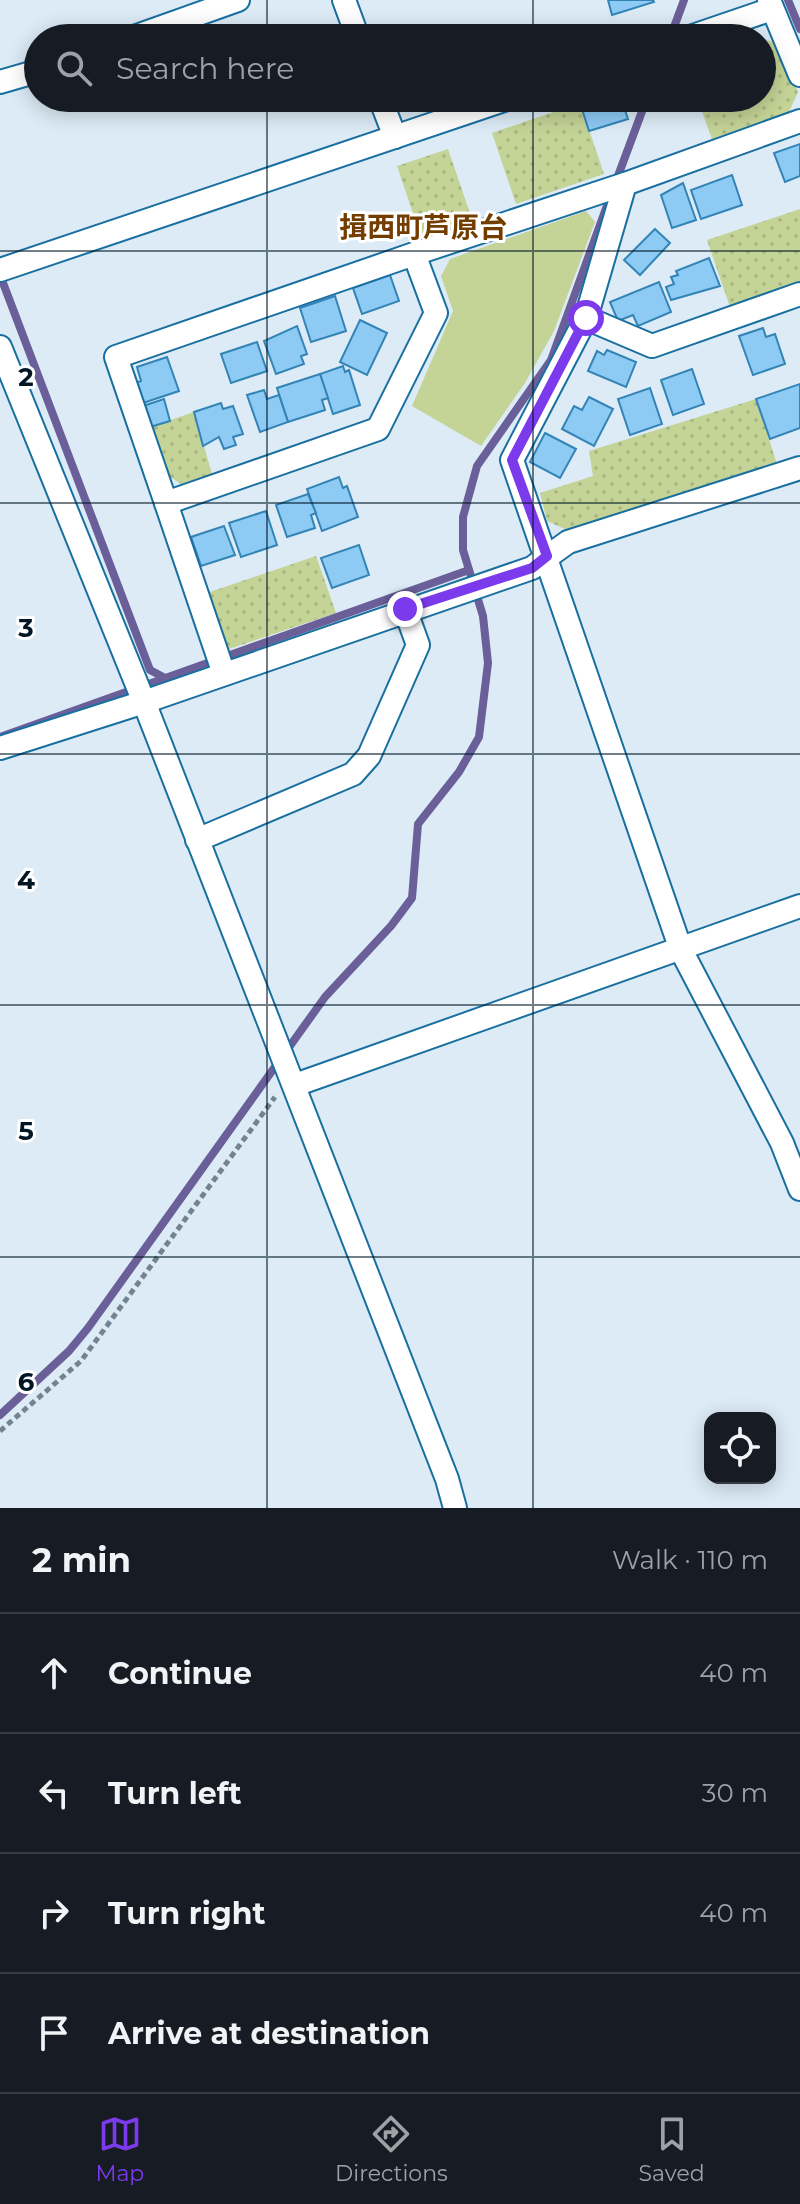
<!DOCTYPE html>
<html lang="en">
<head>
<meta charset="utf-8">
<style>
	:root { --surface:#171b24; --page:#20242c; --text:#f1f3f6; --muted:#9ea1a6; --line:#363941; --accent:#7c3aed }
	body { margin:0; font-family:Montserrat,"Noto Sans JP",sans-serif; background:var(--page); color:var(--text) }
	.controls { position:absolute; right:24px; bottom:24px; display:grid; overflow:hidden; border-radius:16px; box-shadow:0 4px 20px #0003 }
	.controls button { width:72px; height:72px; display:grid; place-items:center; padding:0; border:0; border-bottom:2px solid var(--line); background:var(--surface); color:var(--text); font:40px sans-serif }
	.stop { position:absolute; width:24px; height:24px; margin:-18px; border:6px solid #7c3aed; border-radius:50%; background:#fff }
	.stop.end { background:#7c3aed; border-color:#fff; box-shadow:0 2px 8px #0008 }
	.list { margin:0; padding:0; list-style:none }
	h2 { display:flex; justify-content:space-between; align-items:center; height:104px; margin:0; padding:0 32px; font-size:34px }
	h2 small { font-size:26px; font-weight:400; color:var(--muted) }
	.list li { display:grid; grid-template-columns:52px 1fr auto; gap:24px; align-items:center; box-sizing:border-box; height:120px; padding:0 32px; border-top:2px solid var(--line) }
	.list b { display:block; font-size:30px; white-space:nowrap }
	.list em { font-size:26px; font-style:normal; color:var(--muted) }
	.icon { flex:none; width:44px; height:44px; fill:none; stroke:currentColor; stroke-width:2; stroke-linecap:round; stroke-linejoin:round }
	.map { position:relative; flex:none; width:800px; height:1508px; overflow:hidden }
	.search { position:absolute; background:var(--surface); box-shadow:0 4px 20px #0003; left:24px; right:24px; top:24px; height:88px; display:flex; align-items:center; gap:20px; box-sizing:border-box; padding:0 28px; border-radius:44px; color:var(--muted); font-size:30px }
	.sheet { height:584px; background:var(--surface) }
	nav { display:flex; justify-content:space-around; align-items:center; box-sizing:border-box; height:112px; border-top:2px solid var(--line); background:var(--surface); font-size:22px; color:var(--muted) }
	nav a { display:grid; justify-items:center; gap:4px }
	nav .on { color:var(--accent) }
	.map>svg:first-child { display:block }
	.grass { fill:url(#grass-dots) }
	.green { fill:#c4d396 }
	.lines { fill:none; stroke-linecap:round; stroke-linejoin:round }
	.stream { stroke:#6b5f99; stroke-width:8 }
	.building { fill:#8dcaf4; stroke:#3384b6; stroke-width:2 }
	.street-casing { stroke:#1970a0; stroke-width:26 }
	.path { stroke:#728491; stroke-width:5; stroke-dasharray:6 4; stroke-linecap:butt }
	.street { stroke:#fff; stroke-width:22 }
	.route { stroke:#7c3aed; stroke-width:10 }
	.grid { fill:none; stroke:#001625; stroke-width:2; stroke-opacity:0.55 }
	.labels { text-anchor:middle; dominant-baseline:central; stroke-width:6; stroke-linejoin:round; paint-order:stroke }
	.quarter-label { font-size:28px; font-weight:bold; fill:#743d00; stroke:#fff }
	.grid-label { font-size:26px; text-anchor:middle; font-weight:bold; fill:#001625; stroke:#fff; stroke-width:6; stroke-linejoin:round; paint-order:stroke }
</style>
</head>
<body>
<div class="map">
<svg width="800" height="1508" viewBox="0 0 800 1508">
	<defs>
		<pattern id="grass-dots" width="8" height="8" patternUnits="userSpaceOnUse" patternTransform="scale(2)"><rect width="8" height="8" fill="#c4d396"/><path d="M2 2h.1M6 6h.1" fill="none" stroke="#a7b481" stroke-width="1.8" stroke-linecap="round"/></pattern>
	</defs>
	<rect width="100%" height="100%" fill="#dcebf6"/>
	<g class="grass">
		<path d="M762 38 777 44 798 92 789 112 712 139 697 98H762Z"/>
		<path d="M580 103 604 174 516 204 492 133Z"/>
		<path d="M448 149 472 219 421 237 397 166Z"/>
		<path d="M800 209V286L731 310 707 240Z"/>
		<path d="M756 399 777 464 567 530 547 521 540 493 593 476 589 451Z"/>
		<path d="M194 412 212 474 181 484 164 473 150 427Z"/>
		<path d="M316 556 336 613 229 649 218 635 204 594Z"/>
	</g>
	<path class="green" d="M586 211 595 222 554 331 525 383 481 446 412 406 453 311 441 276 450 259Z"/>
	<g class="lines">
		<g class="stream">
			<path d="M788 0 800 29"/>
			<path d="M670 38 684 0"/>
			<path d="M615 184 647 98"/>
			<path d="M0 275 150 670 165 678"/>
			<path d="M0 737 469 570"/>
			<path d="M0 1415 69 1351 88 1328 325 997 391 926 412 898 418 824 459 772 479 737 488 663 483 616 463 550V517L477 466 551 360 609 200"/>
		</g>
	</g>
	<g class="building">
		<path d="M608 0H653L654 2 612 15Z"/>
		<path d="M595 98H621L628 119 589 131 580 103Z"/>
		<path d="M800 144V176L785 182 774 153Z"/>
		<path d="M732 175 742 205 701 219 691 190Z"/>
		<path d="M683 183 696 220 672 228 661 195Z"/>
		<path d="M655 229 670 243 640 275 624 260Z"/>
		<path d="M709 258 720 286 671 300 666 287 674 284 671 277 678 275 676 271Z"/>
		<path d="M390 275 399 301 362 314 353 288Z"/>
		<path d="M659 282 671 312 638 326 633 315 618 321 610 302Z"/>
		<path d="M335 296 346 331 311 342 300 308Z"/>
		<path d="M360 320 387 333 367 375 340 362Z"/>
		<path d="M297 326 307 354 301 356 304 364 276 374 264 341Z"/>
		<path d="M763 328 766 337 775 334 785 364 753 375 739 336Z"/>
		<path d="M257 342 267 371 231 383 221 354Z"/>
		<path d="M607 350 636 362 626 387 588 371 597 351 604 355Z"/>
		<path d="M167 357 179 391 143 403 136 383 141 381 137 367Z"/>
		<path d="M343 366 345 372 349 370 360 405 333 414 320 374Z"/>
		<path d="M692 369 704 404 673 415 661 380Z"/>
		<path d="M320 374 328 398 322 400 325 410 288 422 277 388Z"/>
		<path d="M800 384V428L770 439 756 399Z"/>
		<path d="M650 388 662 424 630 435 618 399Z"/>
		<path d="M264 390 267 399 279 395 288 422 260 432 247 395Z"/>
		<path d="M589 397 613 409 594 446 562 429 574 406 582 410Z"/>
		<path d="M164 399 170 421 150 427 143 406Z"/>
		<path d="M221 403 223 409 233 406 243 434 233 437 236 445 224 449 219 437 203 446 194 412Z"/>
		<path d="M545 433 576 449 560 478 530 462Z"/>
		<path d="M339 477 343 488 347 486 358 517 322 531 307 489Z"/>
		<path d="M308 494 316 513 311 515 315 528 287 537 276 505Z"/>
		<path d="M266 511 277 545 241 557 229 523Z"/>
		<path d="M224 526 235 555 201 566 191 537Z"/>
		<path d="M359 545 369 575 332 588 321 558Z"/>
	</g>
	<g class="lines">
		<g class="street-casing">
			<g id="street">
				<path d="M344 0 358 38"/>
				<path d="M769 0 800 75"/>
				<path d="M131 38 238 0"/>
				<path d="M687 38 772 9"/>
				<path d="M0 82 38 71"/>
				<path d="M380 98 395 137"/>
				<path d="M800 121 625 184 586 318 512 460 681 950 782 1143 800 1189"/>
				<path d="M414 254 116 357 166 503 378 429 436 313 414 254 625 184"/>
				<path d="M0 270 510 98"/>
				<path d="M586 318 652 346 800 294"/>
				<path d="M0 347 144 702 447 1479 455 1508"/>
				<path d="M166 503 224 674"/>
				<path d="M0 748 144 702 532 568 568 542 800 468"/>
				<path d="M197 840 353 774 369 756 418 645 405 609"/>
				<path d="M295 1085 800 906"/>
			</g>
		</g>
		<path class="path" d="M0 1431 81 1361 275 1097"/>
		<use href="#street" class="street"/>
	</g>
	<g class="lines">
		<path class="route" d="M405 609 532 568 547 556 512 460 586 318"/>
	</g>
	<path class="grid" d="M267 0V38M533 0V38M267 98V1508M533 98V1508M0 251H800M0 503H800M0 754H800M0 1005H800M0 1257H800"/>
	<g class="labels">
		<g class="quarter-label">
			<text x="423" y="227">揖西町芦原台</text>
		</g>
	</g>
	<g class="grid-label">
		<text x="26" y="386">2</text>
		<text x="26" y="637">3</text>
		<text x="26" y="889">4</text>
		<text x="26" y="1140">5</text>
		<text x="26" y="1391">6</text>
	</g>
</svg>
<div class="controls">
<button><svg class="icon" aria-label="locate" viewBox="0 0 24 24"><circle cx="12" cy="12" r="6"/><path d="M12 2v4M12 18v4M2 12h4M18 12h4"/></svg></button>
</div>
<div class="stop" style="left:586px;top:318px"></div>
<div class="stop end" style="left:405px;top:609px"></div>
<div class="search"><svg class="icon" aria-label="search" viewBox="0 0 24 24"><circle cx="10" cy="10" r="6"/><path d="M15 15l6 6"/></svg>Search here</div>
</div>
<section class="sheet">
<h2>2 min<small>Walk · 110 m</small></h2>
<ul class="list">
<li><svg class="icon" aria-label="ahead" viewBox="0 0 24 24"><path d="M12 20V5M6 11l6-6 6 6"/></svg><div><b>Continue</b></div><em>40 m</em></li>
<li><svg class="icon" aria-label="left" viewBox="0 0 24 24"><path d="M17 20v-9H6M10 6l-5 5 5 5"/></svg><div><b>Turn left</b></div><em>30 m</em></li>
<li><svg class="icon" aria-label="right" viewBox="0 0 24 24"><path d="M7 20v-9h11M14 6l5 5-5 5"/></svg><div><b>Turn right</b></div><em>40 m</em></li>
<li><svg class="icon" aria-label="arrive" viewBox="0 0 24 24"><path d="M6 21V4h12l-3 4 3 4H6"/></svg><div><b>Arrive at destination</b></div></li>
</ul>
</section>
<nav>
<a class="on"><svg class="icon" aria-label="map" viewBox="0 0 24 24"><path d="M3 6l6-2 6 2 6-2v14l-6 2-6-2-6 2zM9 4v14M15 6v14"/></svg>Map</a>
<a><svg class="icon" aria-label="directions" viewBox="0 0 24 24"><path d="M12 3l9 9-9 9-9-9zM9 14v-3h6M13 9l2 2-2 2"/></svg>Directions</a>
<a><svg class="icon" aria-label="saved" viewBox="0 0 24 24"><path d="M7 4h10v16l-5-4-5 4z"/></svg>Saved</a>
</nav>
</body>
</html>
